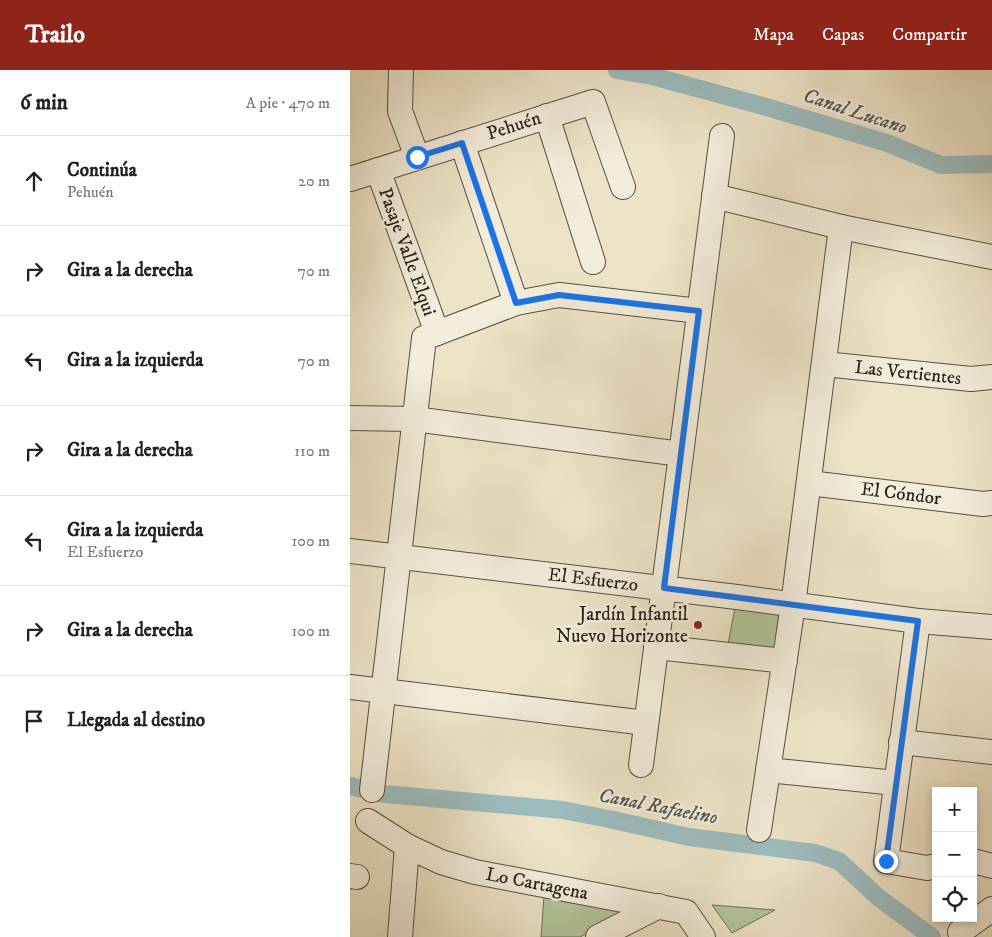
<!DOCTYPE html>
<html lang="es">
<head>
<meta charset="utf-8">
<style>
	:root { --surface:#fff; --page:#f2f2f2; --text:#222; --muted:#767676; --line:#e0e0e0; --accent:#8f2418 }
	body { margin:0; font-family:"IM FELL DW Pica",serif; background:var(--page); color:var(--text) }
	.controls { position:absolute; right:15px; bottom:15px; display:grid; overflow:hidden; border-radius:0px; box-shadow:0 2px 8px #0003 }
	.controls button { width:45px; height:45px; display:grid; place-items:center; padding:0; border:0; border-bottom:1px solid var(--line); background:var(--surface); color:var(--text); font:25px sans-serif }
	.stop { position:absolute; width:15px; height:15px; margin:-11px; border:4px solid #1a73e8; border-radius:50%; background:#fff }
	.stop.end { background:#1a73e8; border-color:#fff; box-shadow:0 1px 5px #0008 }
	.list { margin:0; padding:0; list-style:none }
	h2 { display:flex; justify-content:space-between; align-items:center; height:65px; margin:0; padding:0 20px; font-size:21px }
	h2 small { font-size:16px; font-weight:400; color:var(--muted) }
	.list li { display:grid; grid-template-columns:32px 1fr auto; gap:15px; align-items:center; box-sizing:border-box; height:90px; padding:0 20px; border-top:1px solid var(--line) }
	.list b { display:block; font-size:19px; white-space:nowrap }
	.list p { margin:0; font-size:16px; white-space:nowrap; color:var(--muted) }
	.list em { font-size:16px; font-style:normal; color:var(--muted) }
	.icon { flex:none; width:28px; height:28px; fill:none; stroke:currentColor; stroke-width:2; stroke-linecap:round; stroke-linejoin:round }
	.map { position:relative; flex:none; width:642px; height:867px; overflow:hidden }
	header { display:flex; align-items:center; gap:30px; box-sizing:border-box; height:70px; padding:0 25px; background:var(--accent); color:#fff }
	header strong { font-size:24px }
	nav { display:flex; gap:28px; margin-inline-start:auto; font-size:18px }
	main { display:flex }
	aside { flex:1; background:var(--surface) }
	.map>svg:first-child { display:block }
	.green { fill:#b2c59a; stroke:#6c7158 }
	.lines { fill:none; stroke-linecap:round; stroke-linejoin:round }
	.canal { stroke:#9dbcbf; stroke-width:18 }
	.minor-casing { stroke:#584f42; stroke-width:26 }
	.minor { stroke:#f3eddb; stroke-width:24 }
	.route { stroke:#1a73e8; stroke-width:6 }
	.poi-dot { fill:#8f2418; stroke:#f3eddb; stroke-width:2 }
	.labels { text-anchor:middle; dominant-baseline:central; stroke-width:5; stroke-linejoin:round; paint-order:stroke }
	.street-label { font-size:19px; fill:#271d15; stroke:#f3eddb }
	.poi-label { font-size:19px; fill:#271d15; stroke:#f3eddb; text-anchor:end }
	.water-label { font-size:20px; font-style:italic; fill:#505550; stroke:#f3eddb }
</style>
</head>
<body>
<header>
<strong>Trailo</strong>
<nav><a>Mapa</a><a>Capas</a><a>Compartir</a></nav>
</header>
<main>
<aside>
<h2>6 min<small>A pie · 470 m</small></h2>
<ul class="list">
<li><svg class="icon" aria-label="ahead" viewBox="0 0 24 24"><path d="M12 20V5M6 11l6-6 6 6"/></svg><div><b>Continúa</b><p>Pehuén</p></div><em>20 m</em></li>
<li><svg class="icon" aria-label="right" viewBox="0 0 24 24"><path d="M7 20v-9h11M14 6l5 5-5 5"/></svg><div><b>Gira a la derecha</b></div><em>70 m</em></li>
<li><svg class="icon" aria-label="left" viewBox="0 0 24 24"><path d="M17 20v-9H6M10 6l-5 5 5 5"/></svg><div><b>Gira a la izquierda</b></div><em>70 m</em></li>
<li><svg class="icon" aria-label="right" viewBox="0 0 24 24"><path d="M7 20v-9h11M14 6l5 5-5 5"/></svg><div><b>Gira a la derecha</b></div><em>110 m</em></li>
<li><svg class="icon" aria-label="left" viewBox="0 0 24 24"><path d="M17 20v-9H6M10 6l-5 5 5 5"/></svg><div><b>Gira a la izquierda</b><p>El Esfuerzo</p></div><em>100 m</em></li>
<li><svg class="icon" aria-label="right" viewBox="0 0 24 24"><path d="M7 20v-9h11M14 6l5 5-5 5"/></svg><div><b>Gira a la derecha</b></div><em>100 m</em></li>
<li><svg class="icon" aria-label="arrive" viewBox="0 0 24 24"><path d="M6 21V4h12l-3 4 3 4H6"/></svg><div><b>Llegada al destino</b></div></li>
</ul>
</aside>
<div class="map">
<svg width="642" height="867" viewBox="0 0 642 867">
	<rect width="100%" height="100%" fill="#ede4c7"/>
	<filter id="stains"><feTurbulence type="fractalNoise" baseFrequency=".004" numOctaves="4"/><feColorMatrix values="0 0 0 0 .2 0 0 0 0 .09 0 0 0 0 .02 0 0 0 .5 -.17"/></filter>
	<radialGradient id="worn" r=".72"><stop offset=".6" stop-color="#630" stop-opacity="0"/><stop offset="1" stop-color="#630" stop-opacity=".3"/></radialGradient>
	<g class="green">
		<path d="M387 527 443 535 435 591 376 585Z"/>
		<path d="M194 826 285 840 230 867H191Z"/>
		<path d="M362 835 425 840 382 863Z"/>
	</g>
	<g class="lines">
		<g class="canal">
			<path d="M267 0 302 6 413 36 537 73 591 95 642 94"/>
			<path d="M0 716 35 724 213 740 259 749 339 767 465 783 489 791 529 828 582 867"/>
		</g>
		<g class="minor-casing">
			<g id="minor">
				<path d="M51 0 50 41 67 87"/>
				<path d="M197 46 243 192"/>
				<path d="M112 73 166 233"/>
				<path d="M28 100 87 263"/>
				<path d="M0 109 243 32 273 117"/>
				<path d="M364 126 491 157 642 187"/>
				<path d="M474 294 621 309 642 307"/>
				<path d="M0 348 64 349 331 384"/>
				<path d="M459 413 633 434 642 433"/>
				<path d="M0 481 387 527 568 551 642 557"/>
				<path d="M568 551 536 791 577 798 586 796"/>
				<path d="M306 577 435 591"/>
				<path d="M0 617 296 653"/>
				<path d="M551 672 642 682"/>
				<path d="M291 695 372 66"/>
				<path d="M418 700 546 713"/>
				<path d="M22 720 74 268 166 233 209 225 349 241"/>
				<path d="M18 751 57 776 91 792 125 802 336 842 353 867"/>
				<path d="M409 760 443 535 491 157"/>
				<path d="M623 791 642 796"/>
				<path d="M0 806 7 807"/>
				<path d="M610 862 642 839"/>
				<path d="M50 867 57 776"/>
				<path d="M248 867 309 836"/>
			</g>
		</g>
		<use href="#minor" class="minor"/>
	</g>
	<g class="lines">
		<path class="route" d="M67 87 112 73 166 233 209 225 349 241 314 518 568 551 536 791"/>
	</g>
	<circle class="poi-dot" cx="348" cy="555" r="5"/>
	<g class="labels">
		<g class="street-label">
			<text transform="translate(164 56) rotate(-18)">Pehuén</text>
			<text transform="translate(57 182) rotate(70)">Pasaje Valle Elqui</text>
			<text transform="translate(558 303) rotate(6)">Las Vertientes</text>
			<text transform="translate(551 424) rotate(7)">El Cóndor</text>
			<text transform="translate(243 510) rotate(7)">El Esfuerzo</text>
			<text transform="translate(187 814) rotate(11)">Lo Cartagena</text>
		</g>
		<g class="poi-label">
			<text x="338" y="544">Jardín Infantil<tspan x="338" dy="22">Nuevo Horizonte</tspan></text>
		</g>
		<g class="water-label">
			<text transform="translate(505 42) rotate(18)">Canal Lucano</text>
			<text transform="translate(308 737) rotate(11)">Canal Rafaelino</text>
		</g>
	</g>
	<rect width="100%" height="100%" filter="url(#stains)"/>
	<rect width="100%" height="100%" fill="url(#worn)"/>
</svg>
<div class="controls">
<button>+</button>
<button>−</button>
<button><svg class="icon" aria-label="locate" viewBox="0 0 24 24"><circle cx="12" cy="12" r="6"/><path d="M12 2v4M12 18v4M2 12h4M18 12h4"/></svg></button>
</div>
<div class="stop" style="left:67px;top:87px"></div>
<div class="stop end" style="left:536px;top:791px"></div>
</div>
</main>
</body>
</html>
